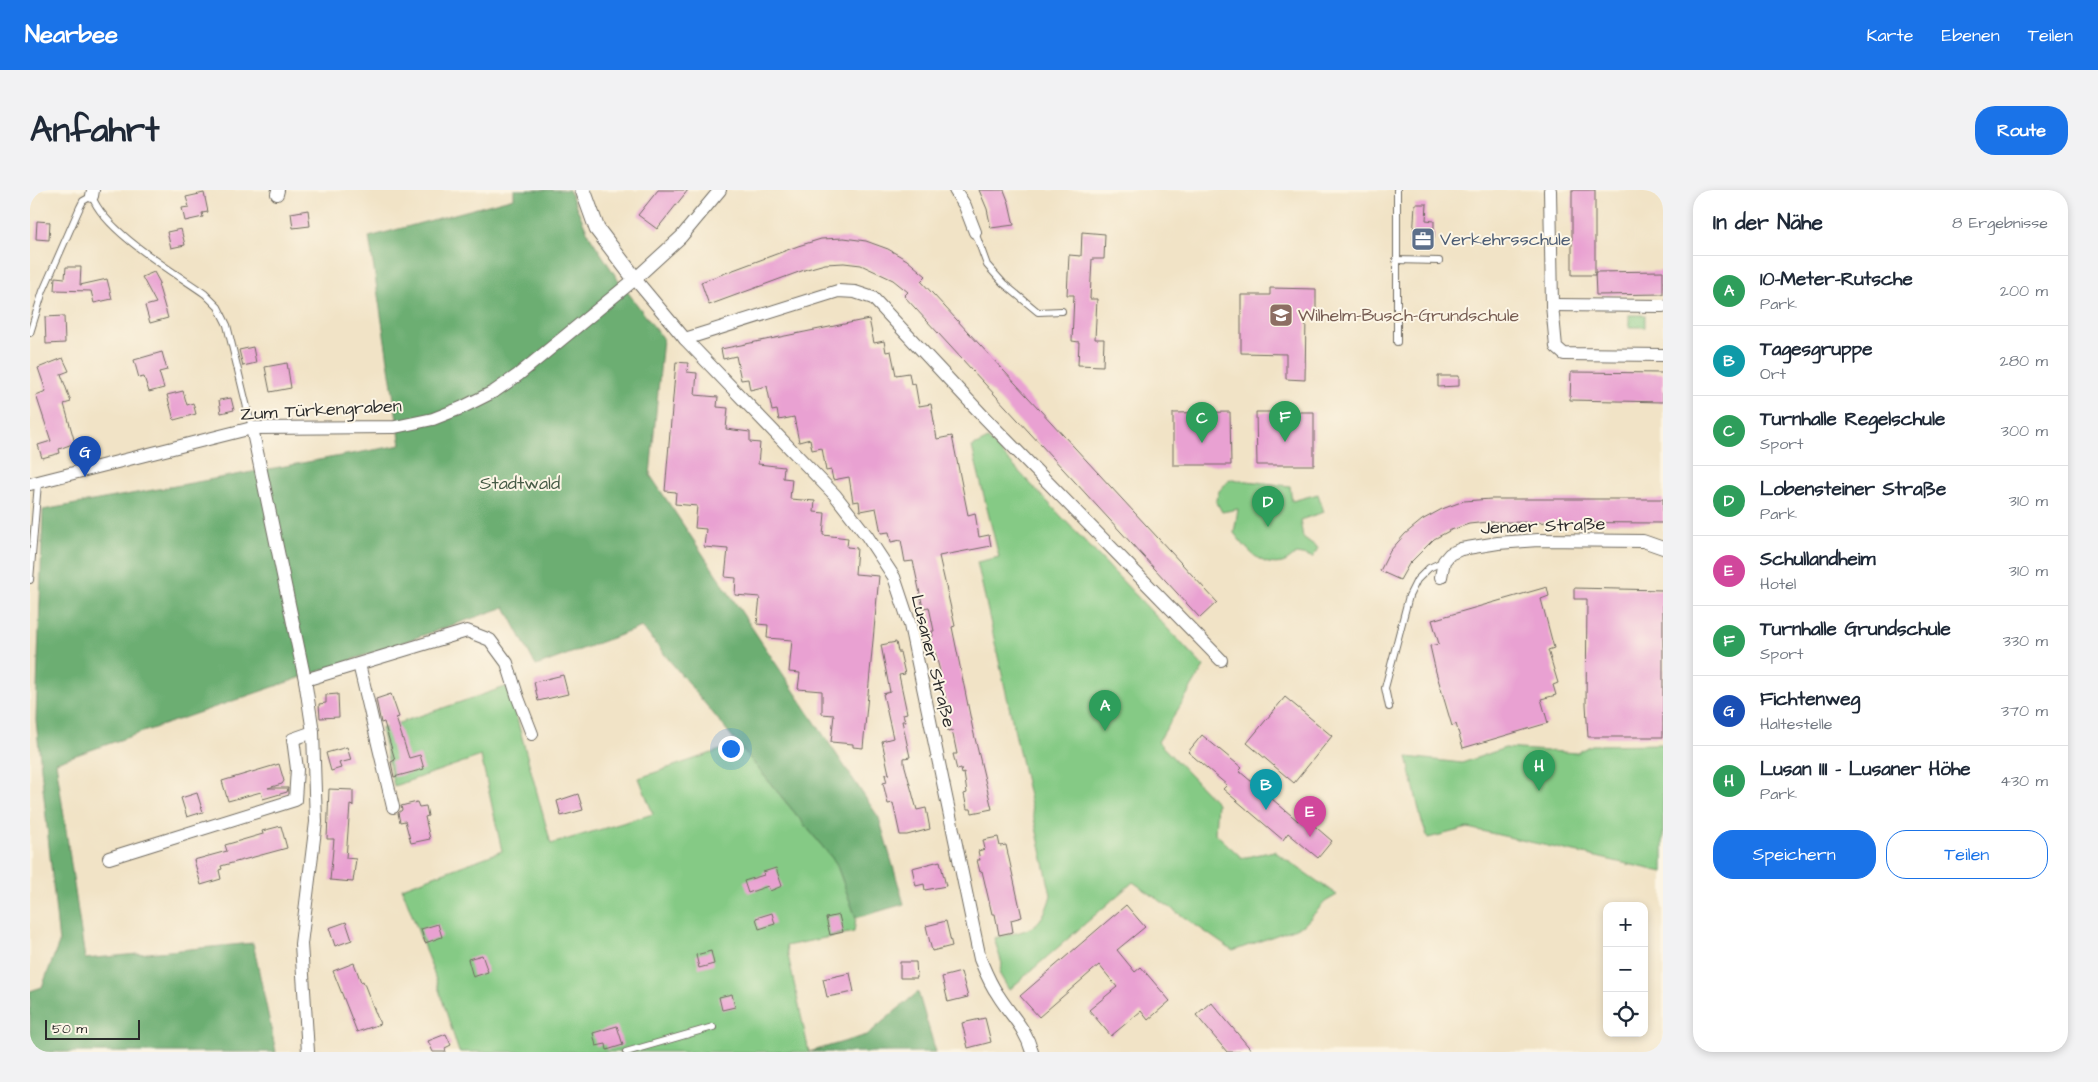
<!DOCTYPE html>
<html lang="de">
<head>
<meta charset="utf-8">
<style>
	:root { --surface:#fff; --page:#f2f2f3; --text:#1f2937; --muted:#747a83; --line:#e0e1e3; --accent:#1a73e8 }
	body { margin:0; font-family:"Architects Daughter",sans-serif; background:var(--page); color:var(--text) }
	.controls { position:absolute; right:15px; bottom:15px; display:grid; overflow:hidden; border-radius:10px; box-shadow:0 2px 8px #0003 }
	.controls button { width:45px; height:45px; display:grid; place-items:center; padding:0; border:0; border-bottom:1px solid var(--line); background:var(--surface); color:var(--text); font:25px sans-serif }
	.scale { position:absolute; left:15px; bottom:12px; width:95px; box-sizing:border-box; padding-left:5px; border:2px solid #2b2b2b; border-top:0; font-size:14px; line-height:18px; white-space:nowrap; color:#2b2b2b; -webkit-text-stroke:4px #fcf5e5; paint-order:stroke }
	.you { position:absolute; left:700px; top:558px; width:18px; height:18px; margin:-12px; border:4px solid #fff; border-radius:50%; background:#1a73e8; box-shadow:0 0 0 8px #1a73e833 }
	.badge { display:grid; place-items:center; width:32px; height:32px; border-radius:50%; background:var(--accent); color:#fff; font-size:16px; font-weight:700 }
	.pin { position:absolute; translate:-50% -41px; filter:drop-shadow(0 1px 2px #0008) }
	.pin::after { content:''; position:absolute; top:26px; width:18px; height:15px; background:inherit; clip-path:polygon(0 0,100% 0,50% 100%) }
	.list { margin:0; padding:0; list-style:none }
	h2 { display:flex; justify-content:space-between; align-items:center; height:65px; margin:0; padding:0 20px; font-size:21px }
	h2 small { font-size:16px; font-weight:400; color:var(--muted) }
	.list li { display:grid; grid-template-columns:32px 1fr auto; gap:15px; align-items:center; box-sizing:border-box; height:70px; padding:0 20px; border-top:1px solid var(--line) }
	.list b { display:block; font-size:19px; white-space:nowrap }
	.list p { margin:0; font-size:16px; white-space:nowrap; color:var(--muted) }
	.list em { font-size:16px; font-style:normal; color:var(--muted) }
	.actions { display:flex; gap:10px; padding:15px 20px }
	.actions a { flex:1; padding:11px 0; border:1px solid var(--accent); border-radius:20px; text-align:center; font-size:18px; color:var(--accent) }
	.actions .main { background:var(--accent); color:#fff }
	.icon { flex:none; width:28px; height:28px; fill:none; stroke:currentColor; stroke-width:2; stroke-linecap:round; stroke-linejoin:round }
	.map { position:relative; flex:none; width:1633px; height:862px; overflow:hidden; border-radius:20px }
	header { display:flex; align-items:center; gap:30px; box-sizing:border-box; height:70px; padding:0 25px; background:var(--accent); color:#fff }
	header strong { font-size:24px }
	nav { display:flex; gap:28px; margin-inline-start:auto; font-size:18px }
	.intro { display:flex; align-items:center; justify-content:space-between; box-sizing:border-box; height:120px; padding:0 30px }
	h1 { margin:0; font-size:35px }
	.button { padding:12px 22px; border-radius:20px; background:var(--accent); color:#fff; font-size:18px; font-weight:700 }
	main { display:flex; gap:30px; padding:0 30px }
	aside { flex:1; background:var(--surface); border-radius:20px; box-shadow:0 2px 8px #0003 }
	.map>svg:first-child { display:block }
	.green { fill:#85ca85; stroke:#587a58 }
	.forest { fill:#6cae72; stroke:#4c6c4e }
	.building { fill:#e9a1d2 }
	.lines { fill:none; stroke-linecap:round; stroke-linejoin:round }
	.service-casing { stroke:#706b61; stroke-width:8 }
	.minor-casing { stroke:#706b61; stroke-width:14 }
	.tertiary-casing { stroke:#706b61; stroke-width:17 }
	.service { stroke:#fff; stroke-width:6 }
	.minor { stroke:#fff; stroke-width:12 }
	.tertiary { stroke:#fff; stroke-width:15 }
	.labels { text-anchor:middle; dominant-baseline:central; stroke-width:4; stroke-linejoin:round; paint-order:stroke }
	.service-label { font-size:18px; fill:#4e5e75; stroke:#fcf5e5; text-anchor:start }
	.education-label { font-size:18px; fill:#785e54; stroke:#fcf5e5; text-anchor:start }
	.street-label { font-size:18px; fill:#2b2b2b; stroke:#fcf5e5 }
	.park-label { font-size:18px; fill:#465b46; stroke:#fcf5e5 }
</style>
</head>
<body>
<header>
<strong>Nearbee</strong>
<nav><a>Karte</a><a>Ebenen</a><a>Teilen</a></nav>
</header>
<div class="intro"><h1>Anfahrt</h1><a class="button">Route</a></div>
<main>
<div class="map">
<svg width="1633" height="862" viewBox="0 0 1633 862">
	<rect width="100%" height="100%" fill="#fcf5e5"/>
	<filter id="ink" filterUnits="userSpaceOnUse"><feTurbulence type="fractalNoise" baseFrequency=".02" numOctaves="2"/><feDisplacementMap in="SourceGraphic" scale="10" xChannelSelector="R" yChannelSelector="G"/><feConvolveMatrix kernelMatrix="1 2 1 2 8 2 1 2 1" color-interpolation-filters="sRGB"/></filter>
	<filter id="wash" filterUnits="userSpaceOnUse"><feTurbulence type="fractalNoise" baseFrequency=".0096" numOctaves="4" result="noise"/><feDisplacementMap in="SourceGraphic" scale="20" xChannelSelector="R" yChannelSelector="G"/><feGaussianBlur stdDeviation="1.12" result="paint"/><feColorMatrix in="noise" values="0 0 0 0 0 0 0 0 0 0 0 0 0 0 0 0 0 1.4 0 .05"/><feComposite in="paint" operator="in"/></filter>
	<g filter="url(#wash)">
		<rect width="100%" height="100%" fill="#f1e3c6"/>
		<g class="green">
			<rect x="1599" y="125" width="16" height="12"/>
			<path d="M958 249 1174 477 1128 552 1187 613 1185 643 1212 668 1244 661 1307 705 1295 712 1274 735 1203 761 1103 692 979 800 969 783 972 774 964 748C997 740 1011 742 1021 705L947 372 969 367 942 257Z"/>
			<path d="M1200 289 1260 296 1262 311 1288 304 1294 322 1270 330 1273 347 1288 358 1283 367 1266 364C1262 367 1257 372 1252 373 1230 378 1216 358 1204 343L1208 319 1192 322 1186 311 1189 301Z"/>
			<path d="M478 496 521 654 623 624 609 588 708 554 806 673 826 728 824 742 756 756 779 862H429L403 781 372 698 472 661 451 566 364 596 351 539Z"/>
			<path d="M1633 554V682L1438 638 1398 648 1391 629 1377 567 1432 573 1475 558 1547 563 1562 555Z"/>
		</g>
		<g class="forest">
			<path d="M484 0H539L559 45 587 88 633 149 620 285 849 628 874 714 826 728 806 673 612 437 506 476 475 417 26 572 55 769 223 753 246 862H0V801L12 797 29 753 6 530 13 320 371 255 339 47 484 8Z"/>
			<path d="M888 802 906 862H779L837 845Z"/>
		</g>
		<g id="blocks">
			<g class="building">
				<path d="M628 0H658L627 39 608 25Z"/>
				<path d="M949 0H974L979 13 984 35 961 38 957 19Z"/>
				<rect x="1542" y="0" width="23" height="85"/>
				<path d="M174 3 178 22 172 23 173 27 155 31 152 18 159 17 156 7Z"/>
				<path d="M1385 14H1397L1396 30 1404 31V49H1383Z"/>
				<path d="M278 20 280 36 263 38 261 23Z"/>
				<path d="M7 31 20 32 19 50 6 49Z"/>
				<path d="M151 39 155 55 141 58 137 42Z"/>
				<path d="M1052 42 1075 44 1074 69H1062L1060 109H1067L1065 149H1074L1073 176 1048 175 1049 152 1042 151 1044 105H1037L1039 65 1051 66Z"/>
				<path d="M814 48 836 51 858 59 877 70 896 86 891 91 1187 412 1170 428 874 106 878 102 863 90 831 75 814 73 795 74 777 79 679 115 671 92 768 56 791 49Z"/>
				<path d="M36 77H51L50 95 77 89 82 109 64 113 61 101 24 100 25 87 35 88Z"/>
				<path d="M1633 81V104L1566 105 1565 82Z"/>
				<path d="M124 82 130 93 128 94 138 128 120 133 115 116 126 113 112 87Z"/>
				<path d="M1240 98 1286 99V127L1276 126 1275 190 1256 189V164L1211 163V105H1240Z"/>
				<path d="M34 126 35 153 16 154 15 127Z"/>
				<path d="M839 129 844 153 854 151 856 162 861 161 866 185 879 183 881 194 885 193 889 216 901 214 907 249 922 246 938 325 945 323 949 347 959 345 961 356 909 366 925 436 922 437 943 540 962 619 942 623 941 619H937L934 604 937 603 934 583 932 584 931 579 927 580 923 564H927L922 540 918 541 915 525 919 524 917 514 914 501 910 502 907 486 911 485 905 462 902 463 899 447 903 446 902 441H904L899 417 893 418 883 371 875 372 871 350 861 352 859 342 851 343 846 318 830 321 829 311 823 312 819 287 803 290 801 280 796 281 792 258 782 260 780 249 769 252 764 227 749 230 747 220 742 221 737 196 720 200 718 189 711 190 706 166 693 169 691 159Z"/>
				<path d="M223 157 226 173 213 176 209 160Z"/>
				<path d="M132 162 137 180 129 182 134 198 119 202 114 187 109 188 104 170Z"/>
				<path d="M33 168 39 181 31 184 41 212 34 214 45 253 29 259 30 263 12 268 8 255 21 251 6 205 16 201 8 178Z"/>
				<path d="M646 172 658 173 657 182 667 183 665 205 688 207 687 217 698 218 696 239 720 242V252L730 253 728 274 754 277 753 288 762 289 760 309 785 311 784 322 795 323 793 345 818 348 817 357 827 358 825 384 849 386 833 558 823 557V554L801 552 804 525 792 524V501L768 499 770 483 759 482 762 450 737 448 738 435 727 434 730 407 705 405 706 388 695 387 698 359 674 357 676 339 665 338 667 316 645 314 646 302 635 301Z"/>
				<path d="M257 173 261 198 240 202 235 177Z"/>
				<path d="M1541 182 1633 183V212L1540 210Z"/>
				<path d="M1408 186H1429V196L1408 197Z"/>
				<path d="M153 201 157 215 163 213 166 224 144 230 137 205Z"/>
				<path d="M201 208 204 220 191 223 189 210Z"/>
				<path d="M1200 222 1201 275H1143V223Z"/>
				<path d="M1226 222H1284V275H1227Z"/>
				<path d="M1461 309H1633V333L1458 332 1439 334 1421 340 1404 349 1379 374 1370 390 1350 381 1360 361 1375 344 1392 330 1412 319 1434 311Z"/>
				<path d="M1517 397 1519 406 1511 409 1524 458 1518 460 1528 493 1523 495 1526 505 1511 509 1518 533 1433 558 1426 534 1422 536 1406 482 1400 456 1409 454 1402 430Z"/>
				<path d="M1544 398 1633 400V547H1558L1556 514 1557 409H1544Z"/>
				<path d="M866 452 868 462H870L875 484 869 485 877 523 873 524 875 531H872L880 567 874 568V573L887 620 896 618 900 639 877 645H870L863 613 858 614 853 593 857 592 855 585 859 584 852 551 863 548 853 504 860 502 851 455Z"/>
				<path d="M533 485 538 504 508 511 504 492Z"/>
				<path d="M308 504 309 527 290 528 289 514 296 513V505Z"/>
				<path d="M361 504 369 527 366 528 379 568 390 565 394 579 364 587 361 572 365 570 354 532 351 533 346 509Z"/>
				<path d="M1255 507 1302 546 1264 593 1217 553Z"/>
				<path d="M1172 545 1212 578 1209 581 1268 631 1273 626 1302 651 1288 668 1258 643 1253 650 1193 599 1197 595 1158 562Z"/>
				<path d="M317 557 321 570 309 573 311 578 301 581 296 563Z"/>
				<path d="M249 574 254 591 252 594 238 598H258L257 602 233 609 231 602 198 611 192 591Z"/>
				<path d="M299 599 323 600V616L320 615 316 668 326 669 323 692 300 690 304 649H297Z"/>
				<path d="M167 603 173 622 157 627 151 608Z"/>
				<path d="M548 604 553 620 531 626 527 611Z"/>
				<path d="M387 612 389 617 396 616 398 626 395 627 400 649 381 653 375 631 370 632 368 623 372 620 371 616Z"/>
				<path d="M251 636 257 658 191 676 192 679 189 680 191 689 171 695 164 670 197 661 195 655 233 644 232 641Z"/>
				<path d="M968 647 970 656 976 655 992 727 981 730 983 742 969 745 965 724H962L952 681 950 682 947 670H950L948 661 955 659 953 650Z"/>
				<path d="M910 671 916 696 895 700 894 694 886 696 882 678Z"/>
				<path d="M746 678 752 696 740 701 738 696 718 703 714 691 734 685 733 682Z"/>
				<path d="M1096 715 1115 737 1087 760 1105 782 1111 777 1140 811 1118 830 1111 821 1081 846 1059 820 1087 797 1069 775 1009 827 990 806Z"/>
				<path d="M742 723 745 734 729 739 726 728Z"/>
				<path d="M809 725 813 742 800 745 796 728Z"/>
				<path d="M916 731 922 756 902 761 896 736Z"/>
				<path d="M316 732 322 750 305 756 299 738Z"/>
				<path d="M408 734 412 747 395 753 391 739Z"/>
				<path d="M681 761 684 774 669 778 666 765Z"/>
				<path d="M452 765 458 782 443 787 438 769Z"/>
				<path d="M870 772H886L887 788H870Z"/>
				<path d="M324 773 331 792 333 791 350 834 327 842 303 781Z"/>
				<path d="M931 782 938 807 918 812 912 787Z"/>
				<path d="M820 783 824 802 797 807 793 789Z"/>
				<path d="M702 804 705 817 692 820 689 807Z"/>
				<path d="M1181 812 1223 862H1197L1166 825Z"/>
				<path d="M955 828 961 852 938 858 932 833Z"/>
				<path d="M587 836 593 855 577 860 576 854 566 856 563 843Z"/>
				<path d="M416 844 421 855 415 858 416 862H403L398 851Z"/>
			</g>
		</g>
	</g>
	<g filter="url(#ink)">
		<use href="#blocks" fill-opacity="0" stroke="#706b61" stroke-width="1"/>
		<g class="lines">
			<g class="service-casing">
				<g id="service">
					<path d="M1367 0V152"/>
					<path d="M945 42 957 75 973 93 1008 122 1032 121"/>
					<path d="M1366 70 1409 71"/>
					<path d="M0 143 13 101 50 17 53 11 62 6C74 41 144 82 175 104L188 117 197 135 222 238"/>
					<path d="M0 390 8 293"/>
					<path d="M1359 517 1355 498 1379 406 1387 390 1399 378 1414 371"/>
					<path d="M596 862 683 837"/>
				</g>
			</g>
			<g class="minor-casing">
				<g id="minor">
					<path d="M925 0 935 16 945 42"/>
					<path d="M1520 0 1522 115 1526 157 1534 164 1633 165"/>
					<path d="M247 4 248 0"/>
					<path d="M62 6 63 0"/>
					<path d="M605 89 655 149 808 101 825 102 843 108 955 228 1191 470"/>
					<path d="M1522 115 1633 116"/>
					<path d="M655 149 805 305 837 346 864 387 880 435 950 769C955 781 960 794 968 805 981 826 995 837 1002 862"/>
					<path d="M222 238 275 490 283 542 286 632 271 754 278 862"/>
					<path d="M0 294 222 238 365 237 403 229 431 218 465 201 488 185 605 89 651 47 690 0"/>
					<path d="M1411 387 1414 371 1420 364 1431 359 1468 353 1508 350 1613 351 1633 358"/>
					<path d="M329 474 363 617"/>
					<path d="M275 490 437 441 460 450 477 473 488 508 502 544"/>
					<path d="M79 668 265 610 267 579 263 549 283 542"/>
				</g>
			</g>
			<g class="tertiary-casing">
				<path id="tertiary" d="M553 0 567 39 605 89"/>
			</g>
			<use href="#service" class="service"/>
			<use href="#minor" class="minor"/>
			<use href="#tertiary" class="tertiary"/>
		</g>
	</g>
	<defs>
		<g id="office-square" transform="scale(1.25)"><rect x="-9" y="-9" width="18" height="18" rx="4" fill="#5c6f8a" stroke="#fcf5e5"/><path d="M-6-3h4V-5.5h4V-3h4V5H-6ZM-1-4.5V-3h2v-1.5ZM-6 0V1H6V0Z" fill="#fff"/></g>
		<g id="school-square" transform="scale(1.25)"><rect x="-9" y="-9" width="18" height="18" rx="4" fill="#8d6e63" stroke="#fcf5e5"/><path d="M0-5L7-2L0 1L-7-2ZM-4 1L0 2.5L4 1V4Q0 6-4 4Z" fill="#fff"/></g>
	</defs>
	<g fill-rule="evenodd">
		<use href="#office-square" x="1393" y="49"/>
		<use href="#school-square" x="1251" y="125"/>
	</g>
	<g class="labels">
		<g class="service-label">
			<text x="1410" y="49">Verkehrsschule</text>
		</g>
		<g class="education-label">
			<text x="1268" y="125">Wilhelm-Busch-Grundschule</text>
		</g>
		<g class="street-label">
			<text transform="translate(291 220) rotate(-3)">Zum Türkengraben</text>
			<text transform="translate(1513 336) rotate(-2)">Jenaer Straße</text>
			<text transform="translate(903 471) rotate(76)">Lusaner Straße</text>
		</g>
		<g class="park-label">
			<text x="490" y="293">Stadtwald</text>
		</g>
	</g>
</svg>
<div class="controls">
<button>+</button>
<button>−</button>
<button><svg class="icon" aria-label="locate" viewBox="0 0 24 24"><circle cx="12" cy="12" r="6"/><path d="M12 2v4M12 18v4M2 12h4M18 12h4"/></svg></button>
</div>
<div class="scale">50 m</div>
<div class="you"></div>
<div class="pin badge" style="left:1075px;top:541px;background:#2e9e5b">A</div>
<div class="pin badge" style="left:1236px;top:620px;background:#0f9aa8">B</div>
<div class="pin badge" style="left:1172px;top:253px;background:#2e9e5b">C</div>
<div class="pin badge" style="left:1238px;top:337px;background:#2e9e5b">D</div>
<div class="pin badge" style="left:1280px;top:647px;background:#d1479c">E</div>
<div class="pin badge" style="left:1255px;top:252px;background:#2e9e5b">F</div>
<div class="pin badge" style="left:55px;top:287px;background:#1a4fb4">G</div>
<div class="pin badge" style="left:1509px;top:601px;background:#2e9e5b">H</div>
</div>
<aside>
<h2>In der Nähe<small>8 Ergebnisse</small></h2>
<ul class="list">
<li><span class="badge" style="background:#2e9e5b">A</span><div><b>10-Meter-Rutsche</b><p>Park</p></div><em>200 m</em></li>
<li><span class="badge" style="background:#0f9aa8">B</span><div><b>Tagesgruppe</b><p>Ort</p></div><em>280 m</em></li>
<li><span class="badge" style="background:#2e9e5b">C</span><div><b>Turnhalle Regelschule</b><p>Sport</p></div><em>300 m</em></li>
<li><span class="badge" style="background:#2e9e5b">D</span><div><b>Lobensteiner Straße</b><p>Park</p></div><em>310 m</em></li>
<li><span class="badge" style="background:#d1479c">E</span><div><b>Schullandheim</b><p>Hotel</p></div><em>310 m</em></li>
<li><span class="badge" style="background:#2e9e5b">F</span><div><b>Turnhalle Grundschule</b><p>Sport</p></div><em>330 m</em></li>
<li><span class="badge" style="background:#1a4fb4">G</span><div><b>Fichtenweg</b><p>Haltestelle</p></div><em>370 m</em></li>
<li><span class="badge" style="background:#2e9e5b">H</span><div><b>Lusan III - Lusaner Höhe</b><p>Park</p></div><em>430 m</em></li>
</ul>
<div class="actions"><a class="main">Speichern</a><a>Teilen</a></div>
</aside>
</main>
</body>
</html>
